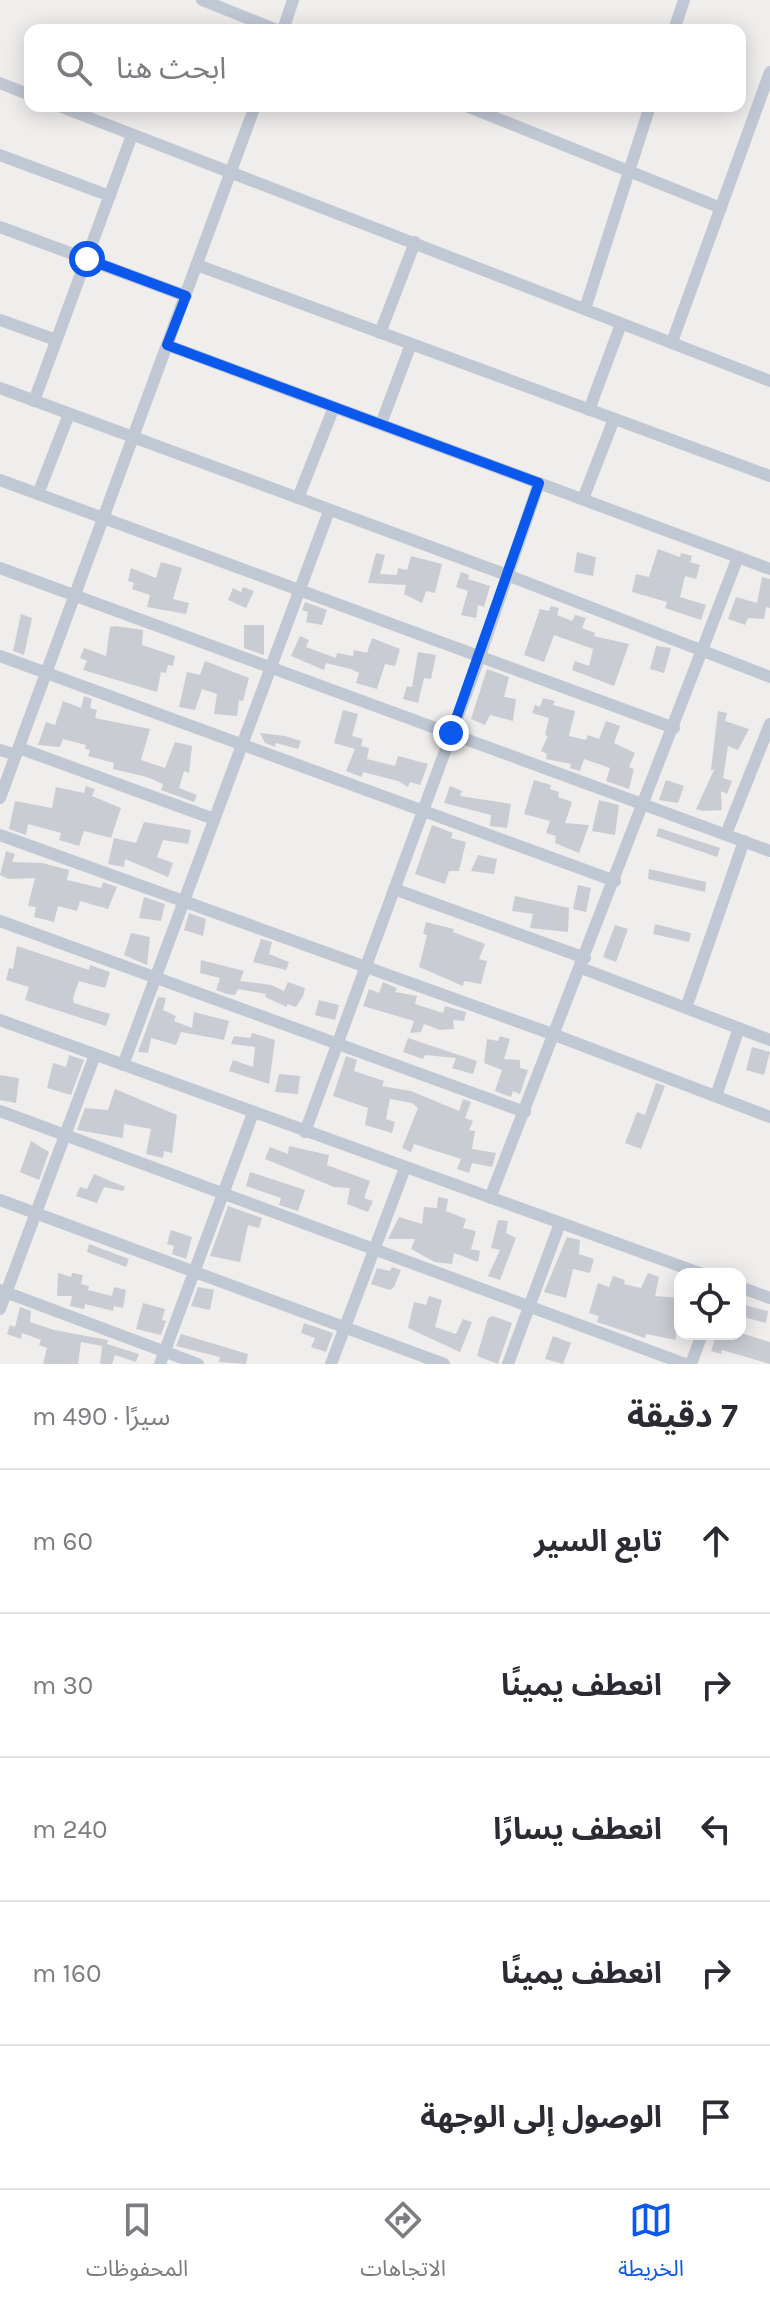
<!DOCTYPE html>
<html lang="ar">
<head>
<meta charset="utf-8">
<style>
	:root { --surface:#fff; --page:#f2f2f3; --text:#2b2b33; --muted:#7c7c81; --line:#e1e1e2; --accent:#0b58ec }
	body { margin:0; font-family:Karla,"Noto Sans Arabic",sans-serif; background:var(--page); color:var(--text); direction:rtl }
	.controls { position:absolute; right:24px; bottom:24px; display:grid; overflow:hidden; border-radius:16px; box-shadow:0 4px 20px #0003 }
	.controls button { width:72px; height:72px; display:grid; place-items:center; padding:0; border:0; border-bottom:2px solid var(--line); background:var(--surface); color:var(--text); font:40px sans-serif }
	.stop { position:absolute; width:24px; height:24px; margin:-18px; border:6px solid #0b58ec; border-radius:50%; background:#fff }
	.stop.end { background:#0b58ec; border-color:#fff; box-shadow:0 2px 8px #0008 }
	.list { margin:0; padding:0; list-style:none }
	h2 { display:flex; justify-content:space-between; align-items:center; height:104px; margin:0; padding:0 32px; font-size:34px }
	h2 small { font-size:26px; font-weight:400; color:var(--muted) }
	.list li { display:grid; grid-template-columns:52px 1fr auto; gap:24px; align-items:center; box-sizing:border-box; height:144px; padding:0 32px; border-top:2px solid var(--line) }
	.list b { display:block; font-size:30px; white-space:nowrap }
	.list em { font-size:26px; font-style:normal; color:var(--muted) }
	.icon { flex:none; width:44px; height:44px; fill:none; stroke:currentColor; stroke-width:2; stroke-linecap:round; stroke-linejoin:round }
	.map { position:relative; flex:none; width:770px; height:1364px; overflow:hidden; direction:ltr }
	.search { position:absolute; background:var(--surface); box-shadow:0 4px 20px #0003; left:24px; right:24px; top:24px; height:88px; display:flex; align-items:center; gap:20px; box-sizing:border-box; padding:0 28px; border-radius:16px; color:var(--muted); font-size:30px }
	.sheet { height:824px; background:var(--surface) }
	nav { display:flex; justify-content:space-around; align-items:center; box-sizing:border-box; height:112px; border-top:2px solid var(--line); background:var(--surface); font-size:22px; color:var(--muted) }
	nav a { display:grid; justify-items:center; gap:4px }
	nav .on { color:var(--accent) }
	.map>svg:first-child { display:block }
	.building { fill:#c9ccd3 }
	.lines { fill:none; stroke-linecap:round; stroke-linejoin:round }
	.minor { stroke:#c0c8d4; stroke-width:12 }
	.route { stroke:#0b58ec; stroke-width:10 }
</style>
</head>
<body>
<div class="map">
<svg width="770" height="1364" viewBox="0 0 770 1364">
	<rect width="100%" height="100%" fill="#f0eded"/>
	<g class="building">
		<path d="M658 549 680 557 681 553 692 556 690 562 700 565 696 579 685 576 680 597 706 605 701 620 665 608 667 602 632 592 636 574 649 577Z"/>
		<path d="M577 552 596 557 593 576 574 572Z"/>
		<path d="M376 553 385 555 380 574 397 575 398 568 407 570 411 556 442 564 435 593 426 591 422 603 404 594 406 585 368 583Z"/>
		<path d="M161 562 182 568 173 599 189 603 186 614 147 607 150 595 132 589 134 583 128 581 131 568 156 578Z"/>
		<path d="M461 572 469 575 468 579 490 586 484 607 478 605 476 618 461 615 468 591 456 587Z"/>
		<path d="M762 577 770 579V608L766 607 764 619 748 618 745 625 728 619 736 597 757 603Z"/>
		<path d="M243 587 254 591 246 608 228 600 233 588 241 592Z"/>
		<path d="M305 602 327 610 322 625 306 622 308 612 302 610Z"/>
		<path d="M551 606 559 608 557 615 572 621 575 615 586 618 582 628 595 633 594 636 629 644 614 686 572 670 575 661 589 666 593 649 554 635 544 662 524 655 540 609 549 611Z"/>
		<path d="M21 614 32 618 24 655 13 651Z"/>
		<path d="M244 625H264V655L244 648Z"/>
		<path d="M115 626 143 630 142 645 175 656 173 666 168 665 166 673 161 672 157 692 83 670 87 661 80 658 84 648 106 656 110 627Z"/>
		<path d="M300 636 309 640 306 647 336 658 337 653 353 656 354 650 367 653 372 638 400 649 395 666 385 664 377 689 356 683 359 673 351 669 326 663 324 670 291 656Z"/>
		<path d="M656 646 671 648 664 673 650 669Z"/>
		<path d="M418 652 436 655 431 679 424 678 418 703 403 699 407 686 412 687Z"/>
		<path d="M205 661 249 678 243 701 239 700 237 716 214 714 217 694 202 689 195 710 179 707 187 672 200 675Z"/>
		<path d="M487 669 509 677 504 697 516 699 513 721 490 715 485 725 471 719Z"/>
		<path d="M84 696 92 699 90 708 97 710 95 718 150 729 141 760 165 768 175 742 192 746 189 773 184 771 179 788 197 795 194 802 161 790 163 784 147 777 113 769 114 763 88 756 90 750 85 749 86 745 63 739 60 747 38 745 46 722 55 725 63 701 81 708Z"/>
		<path d="M543 698 555 701 553 705 575 711 569 736 586 740 588 735 599 739 606 721 620 726 614 743 635 753 629 767 634 769 629 789 606 781 610 768 584 759 580 771 570 768 571 764 546 759 547 754 541 751 548 736 545 735 549 718 532 713 535 705 540 707Z"/>
		<path d="M343 710 358 714 352 736 363 739 361 746 369 748 367 759 395 766 398 756 428 764 420 785 410 782 408 787 398 781 363 772 362 777 346 771 355 749 334 743Z"/>
		<path d="M718 711 727 713 725 721 749 729 738 750 728 746 723 778 732 781 727 794 721 791 722 810 703 811 696 809 714 770H711Z"/>
		<path d="M260 733 285 736 301 741 298 749 276 743 275 747 265 743Z"/>
		<path d="M534 780 551 785 550 789 559 792 558 797 572 802 565 823 589 825 579 853 555 843 556 836 546 833 550 821 524 814Z"/>
		<path d="M666 780 684 786 678 803 659 800Z"/>
		<path d="M86 786 95 789 92 796 121 808 111 838 84 831 79 846 59 840 61 833 28 824 26 835 9 829 15 801 52 808 56 787 84 793Z"/>
		<path d="M450 786 462 791 460 796 511 804 507 828 490 826 491 815 444 803Z"/>
		<path d="M599 800 619 805 615 835 592 831Z"/>
		<path d="M144 822 191 830 188 844 163 840 157 857 173 863 168 877 125 859 124 867 108 864 114 838 136 843Z"/>
		<path d="M432 825 453 833 451 838 466 842 459 871H449L445 884 415 874Z"/>
		<path d="M659 828 720 848 717 857 656 836Z"/>
		<path d="M6 851 15 854 12 862 42 863 69 870 67 880 101 888 103 882 117 887 108 909 80 901 77 911 58 906 54 922 34 917 36 907 28 906 35 878 9 879 0 875Z"/>
		<path d="M478 855 497 859 494 874 471 871Z"/>
		<path d="M649 869 706 882 705 892 648 879Z"/>
		<path d="M578 885 591 888 586 912 573 909Z"/>
		<path d="M515 896 569 908 568 932 530 928 533 914 512 911Z"/>
		<path d="M144 897 165 904 161 921 139 918Z"/>
		<path d="M189 913 206 919 203 936 184 930Z"/>
		<path d="M426 922 454 929 453 932 485 944 479 959 487 961 481 984 464 981 463 986 419 967 427 935 423 934Z"/>
		<path d="M655 924 691 933 689 942 653 934Z"/>
		<path d="M615 925 628 929 616 962 603 957Z"/>
		<path d="M131 933 150 937 147 965 124 955Z"/>
		<path d="M261 939 272 942 269 954 289 962 286 970 253 962Z"/>
		<path d="M17 946 89 970 90 965 110 972 105 988 79 981 73 998 74 1003 110 1014 106 1026 25 1000 29 987 6 980 9 968 13 969Z"/>
		<path d="M201 960 244 971 240 981 271 985 284 991 288 982 305 988 303 996 296 1007 287 1004V1007L265 997 266 994 238 989 235 995 227 994 216 990 220 978 200 973Z"/>
		<path d="M383 982 397 988 395 992 417 996 415 1004 443 1013 445 1006 466 1012 464 1021 453 1020 454 1029 440 1030 424 1024 421 1032 410 1033 414 1021 363 1006 369 989 379 993Z"/>
		<path d="M158 997 166 998 163 1010 176 1016 174 1021 192 1028 194 1012 229 1021 224 1040 181 1032 176 1045 151 1038 148 1053 138 1052Z"/>
		<path d="M319 1000 339 1005 335 1020 315 1015Z"/>
		<path d="M252 1033 275 1040 269 1084 229 1071 233 1060 253 1067 255 1047 231 1044 234 1036 250 1038Z"/>
		<path d="M500 1036 510 1039 504 1059 520 1060V1068L528 1070 520 1094 513 1091 511 1097 495 1091 502 1070 484 1063 487 1039 498 1041Z"/>
		<path d="M408 1038 477 1061 473 1074 452 1068 456 1058 425 1055 423 1059 403 1052Z"/>
		<path d="M752 1047 770 1052 764 1075 746 1070Z"/>
		<path d="M69 1055 84 1060 71 1095 47 1088 53 1063 66 1067Z"/>
		<path d="M346 1056 357 1060 354 1071 384 1081 382 1086 411 1091 459 1111 463 1099 471 1102 465 1118 473 1121 469 1130 475 1131 472 1149 496 1153 492 1167 472 1163 469 1173 457 1169 461 1159 414 1144 411 1152 402 1148 418 1108 412 1103 390 1099 386 1119 395 1122 392 1133 365 1125 368 1108 333 1096Z"/>
		<path d="M279 1074 300 1076 298 1094 275 1092Z"/>
		<path d="M0 1075 19 1078 16 1103 0 1100Z"/>
		<path d="M656 1083 665 1086 641 1149 625 1143 637 1112 645 1115Z"/>
		<path d="M115 1089 177 1115 172 1153 164 1151 163 1158 146 1154 151 1129 124 1124 123 1138 77 1130 85 1108 108 1110Z"/>
		<path d="M31 1141 49 1152 39 1180 20 1172Z"/>
		<path d="M289 1146 329 1155 327 1165 370 1181 364 1198 373 1201 368 1212 347 1204 350 1188 334 1187 265 1159 270 1147 288 1154Z"/>
		<path d="M250 1172 305 1190 298 1211 279 1205 281 1198 246 1186Z"/>
		<path d="M94 1174 125 1187 123 1191 104 1187 97 1203 76 1196 80 1187 87 1189Z"/>
		<path d="M438 1197 448 1199 446 1211 466 1219 463 1228 476 1231 471 1249 480 1251 478 1262 454 1253 452 1264 435 1262 411 1249 415 1239H388L399 1217 422 1224 424 1207 437 1208Z"/>
		<path d="M228 1206 262 1218 259 1228 248 1225 240 1262 210 1256Z"/>
		<path d="M498 1220 508 1221 506 1233 516 1238 500 1280 488 1276 500 1250 491 1248Z"/>
		<path d="M171 1230 192 1237 186 1259 172 1254 174 1246 167 1244Z"/>
		<path d="M567 1237 580 1240 579 1254 594 1259 590 1273 573 1269 566 1298 544 1292Z"/>
		<path d="M89 1244 129 1259 126 1267 87 1252Z"/>
		<path d="M392 1267 401 1270 394 1287 390 1290 371 1284 377 1268 390 1271Z"/>
		<path d="M58 1273 71 1277 72 1273 83 1275 81 1284 89 1286 88 1290 112 1296 114 1287 126 1290 123 1308 114 1306 113 1311 85 1304 84 1309 70 1306 72 1296H57Z"/>
		<path d="M648 1273 659 1277 655 1296 680 1298V1328L676 1327V1340L646 1334 645 1338 597 1322 599 1316 589 1313 598 1283 609 1287 613 1276 625 1280 624 1284 641 1288Z"/>
		<path d="M198 1287 214 1290 210 1310 191 1306Z"/>
		<path d="M429 1296 442 1300 435 1327 456 1334 463 1319 472 1322 460 1352 408 1328 414 1302 426 1305Z"/>
		<path d="M143 1303 165 1309 162 1320 166 1321 161 1335 136 1329Z"/>
		<path d="M740 1304 768 1311 766 1323 740 1316Z"/>
		<path d="M20 1307 31 1311 30 1322 54 1330 108 1340 107 1344 139 1354 136 1362 115 1355 112 1364H100L102 1346 81 1342 78 1364H43L47 1348 39 1345 41 1340 22 1333 21 1339 7 1334 10 1325 15 1327Z"/>
		<path d="M493 1316 512 1323 498 1364 477 1356 488 1318Z"/>
		<path d="M304 1323 333 1333 326 1352 311 1347 315 1338 301 1333Z"/>
		<path d="M181 1334 248 1354 246 1364 219 1362 220 1357 176 1346Z"/>
		<path d="M717 1334H744L770 1342V1364L722 1350 721 1354 711 1351Z"/>
		<path d="M553 1336 571 1343 563 1364 545 1359Z"/>
	</g>
	<g class="lines">
		<g class="minor">
			<path d="M202 0 277 30"/>
			<path d="M283 30 293 0"/>
			<path d="M674 30 684 0"/>
			<path d="M0 83 30 95"/>
			<path d="M59 106 770 381"/>
			<path d="M466 106 721 208"/>
			<path d="M0 155 110 196"/>
			<path d="M0 227 186 296"/>
			<path d="M197 265 770 476"/>
			<path d="M585 309 650 106"/>
			<path d="M0 320 56 340"/>
			<path d="M380 333 415 242"/>
			<path d="M672 342 770 72"/>
			<path d="M167 345 770 569"/>
			<path d="M0 388 507 575 770 677"/>
			<path d="M34 401 132 135"/>
			<path d="M589 410 621 324"/>
			<path d="M381 424 411 344"/>
			<path d="M0 480 674 728"/>
			<path d="M38 494 69 414"/>
			<path d="M298 498 334 407"/>
			<path d="M583 499 614 419"/>
			<path d="M0 568 770 851"/>
			<path d="M0 656 615 881"/>
			<path d="M19 748 214 819"/>
			<path d="M0 750 16 755"/>
			<path d="M0 798 255 106"/>
			<path d="M726 834 770 724"/>
			<path d="M0 835 555 1035 770 1117"/>
			<path d="M394 889 585 958"/>
			<path d="M0 921 525 1112"/>
			<path d="M581 968 770 1040"/>
			<path d="M686 1008 744 841"/>
			<path d="M0 1020 702 1274"/>
			<path d="M123 1065 329 511"/>
			<path d="M716 1096 739 1028"/>
			<path d="M0 1111 685 1364"/>
			<path d="M305 1132 480 656 539 483"/>
			<path d="M490 1198 738 557"/>
			<path d="M0 1200 444 1364"/>
			<path d="M740 1287 770 1298"/>
			<path d="M0 1290 198 1364"/>
			<path d="M0 1309 95 1055"/>
			<path d="M160 1364 253 1113"/>
			<path d="M331 1364 405 1168"/>
			<path d="M508 1364 560 1223"/>
			<path d="M691 1364 702 1334"/>
		</g>
	</g>
	<g class="lines">
		<path class="route" d="M87 259 186 296 167 345 539 483 451 733"/>
	</g>
</svg>
<div class="controls">
<button><svg class="icon" aria-label="locate" viewBox="0 0 24 24"><circle cx="12" cy="12" r="6"/><path d="M12 2v4M12 18v4M2 12h4M18 12h4"/></svg></button>
</div>
<div class="stop" style="left:87px;top:259px"></div>
<div class="stop end" style="left:451px;top:733px"></div>
<div class="search"><svg class="icon" aria-label="search" viewBox="0 0 24 24"><circle cx="10" cy="10" r="6"/><path d="M15 15l6 6"/></svg>ابحث هنا</div>
</div>
<section class="sheet">
<h2>7 دقيقة<small>سيرًا · 490 m</small></h2>
<ul class="list">
<li><svg class="icon" aria-label="ahead" viewBox="0 0 24 24"><path d="M12 20V5M6 11l6-6 6 6"/></svg><div><b>تابع السير</b></div><em>60 m</em></li>
<li><svg class="icon" aria-label="right" viewBox="0 0 24 24"><path d="M7 20v-9h11M14 6l5 5-5 5"/></svg><div><b>انعطف يمينًا</b></div><em>30 m</em></li>
<li><svg class="icon" aria-label="left" viewBox="0 0 24 24"><path d="M17 20v-9H6M10 6l-5 5 5 5"/></svg><div><b>انعطف يسارًا</b></div><em>240 m</em></li>
<li><svg class="icon" aria-label="right" viewBox="0 0 24 24"><path d="M7 20v-9h11M14 6l5 5-5 5"/></svg><div><b>انعطف يمينًا</b></div><em>160 m</em></li>
<li><svg class="icon" aria-label="arrive" viewBox="0 0 24 24"><path d="M6 21V4h12l-3 4 3 4H6"/></svg><div><b>الوصول إلى الوجهة</b></div></li>
</ul>
</section>
<nav>
<a class="on"><svg class="icon" aria-label="map" viewBox="0 0 24 24"><path d="M3 6l6-2 6 2 6-2v14l-6 2-6-2-6 2zM9 4v14M15 6v14"/></svg>الخريطة</a>
<a><svg class="icon" aria-label="directions" viewBox="0 0 24 24"><path d="M12 3l9 9-9 9-9-9zM9 14v-3h6M13 9l2 2-2 2"/></svg>الاتجاهات</a>
<a><svg class="icon" aria-label="saved" viewBox="0 0 24 24"><path d="M7 4h10v16l-5-4-5 4z"/></svg>المحفوظات</a>
</nav>
</body>
</html>
